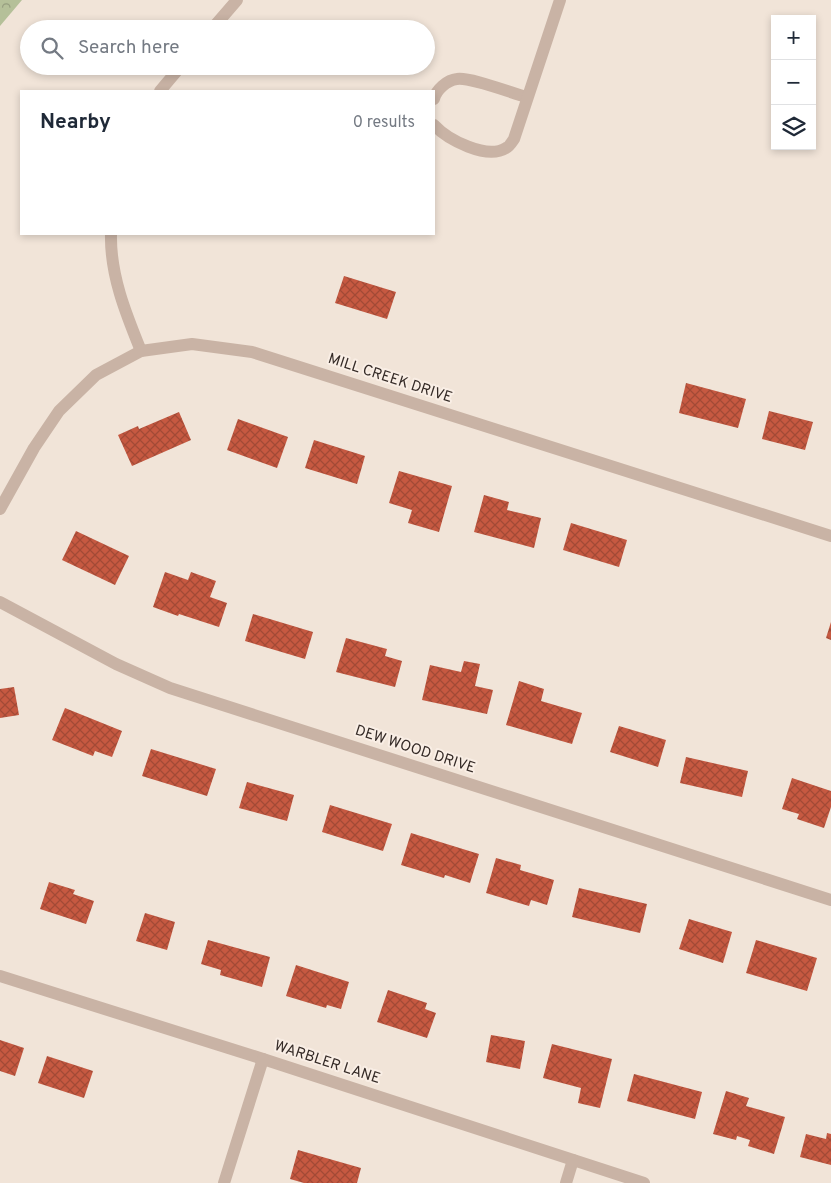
<!DOCTYPE html>
<html lang="en">
<head>
<meta charset="utf-8">
<style>
	:root { --surface:#fff; --page:#f2f2f3; --text:#1f2937; --muted:#747a83; --line:#e0e1e3 }
	body { margin:0; font-family:Overpass,sans-serif; background:var(--page); color:var(--text) }
	.controls { position:absolute; right:15px; top:15px; display:grid; overflow:hidden; border-radius:0px; box-shadow:0 2px 8px #0003 }
	.controls button { width:45px; height:45px; display:grid; place-items:center; padding:0; border:0; border-bottom:1px solid var(--line); background:var(--surface); color:var(--text); font:25px sans-serif }
	.list { margin:0; padding:0; list-style:none }
	h2 { display:flex; justify-content:space-between; align-items:center; height:65px; margin:0; padding:0 20px; font-size:21px }
	h2 small { font-size:16px; font-weight:400; color:var(--muted) }
	.icon { flex:none; width:28px; height:28px; fill:none; stroke:currentColor; stroke-width:2; stroke-linecap:round; stroke-linejoin:round }
	.map { position:relative; flex:none; width:831px; height:1183px; overflow:hidden }
	.search { position:absolute; background:var(--surface); box-shadow:0 2px 8px #0003; left:20px; top:20px; width:415px; height:55px; display:flex; align-items:center; gap:12px; box-sizing:border-box; padding:0 18px; border-radius:28px; color:var(--muted); font-size:19px }
	.panel { position:absolute; background:var(--surface); box-shadow:0 2px 8px #0003; left:20px; top:90px; width:415px; height:145px; border-radius:0px }
	.map>svg:first-child { display:block }
	.forest { fill:url(#forest-crowns) }
	.building { fill:url(#building-cross-hatch) }
	.lines { fill:none; stroke-linecap:round; stroke-linejoin:round }
	.minor { stroke:#c9b3a5; stroke-width:12 }
	.labels { text-anchor:middle; dominant-baseline:central; stroke-width:4; stroke-linejoin:round; paint-order:stroke }
	.street-label { font-size:15px; fill:#342a26; stroke:#f9eee5 }
</style>
</head>
<body>
<div class="map">
<svg width="831" height="1183" viewBox="0 0 831 1183">
	<defs>
		<pattern id="forest-crowns" width="20" height="18" patternUnits="userSpaceOnUse" patternTransform="scale(1.25)"><rect width="20" height="18" fill="#b5c099"/><path d="M2 6a3 3 0 1 1 6 0M12 15a3 3 0 1 1 6 0" fill="none" stroke="#949c7d"/></pattern>
		<pattern id="building-cross-hatch" width="8" height="8" patternUnits="userSpaceOnUse" patternTransform="scale(1.25)"><rect width="8" height="8" fill="#c65941"/><path d="M0 0l8 8M0 8l8-8" fill="none" stroke="#a24a36"/></pattern>
	</defs>
	<rect width="100%" height="100%" fill="#f1e4d8"/>
	<path class="forest" d="M0 0H22L0 26Z"/>
	<g class="building">
		<path d="M344 276 396 292 387 319 335 303Z"/>
		<path d="M686 383 746 399 738 428 679 413Z"/>
		<path d="M769 411 813 422 805 450 762 439Z"/>
		<path d="M179 412 191 440 132 466 118 435 138 426 139 429Z"/>
		<path d="M238 419 288 437 277 468 227 450Z"/>
		<path d="M314 440 365 456 357 484 305 468Z"/>
		<path d="M399 471 452 486 439 532 408 523 412 510 389 503Z"/>
		<path d="M484 495 509 502 507 510 541 518 534 548 474 532Z"/>
		<path d="M571 523 627 540 619 567 563 550Z"/>
		<path d="M76 531 129 556 115 585 62 560Z"/>
		<path d="M165 572 188 580 191 572 216 581 210 597 227 603 219 627 179 614 178 616 153 607Z"/>
		<path d="M253 614 313 632 305 659 245 641Z"/>
		<path d="M831 622V640L826 638Z"/>
		<path d="M346 638 387 649 385 656 402 661 395 687 336 672Z"/>
		<path d="M464 661 480 664 475 686 493 690 487 714 422 700 430 665 461 672Z"/>
		<path d="M519 681 544 689 541 701 582 713 572 744 506 725Z"/>
		<path d="M14 687 19 715 0 718V689Z"/>
		<path d="M65 708 122 731 112 757 95 751 93 756 52 740Z"/>
		<path d="M619 726 666 740 658 767 610 752Z"/>
		<path d="M151 749 216 769 207 796 142 776Z"/>
		<path d="M686 757 748 771 742 797 680 783Z"/>
		<path d="M792 778 831 791V807L824 828 797 819 799 814 782 809Z"/>
		<path d="M247 782 294 795 287 821 239 808Z"/>
		<path d="M330 805 392 824 383 851 322 832Z"/>
		<path d="M411 833 479 854 470 883 445 875 444 878 401 865Z"/>
		<path d="M496 858 521 865 520 870 554 880 547 905 531 900 529 906 486 893Z"/>
		<path d="M49 882 75 890 73 894 94 901 86 924 40 909Z"/>
		<path d="M579 888 647 904 640 933 572 917Z"/>
		<path d="M145 913 175 922 167 950 136 941Z"/>
		<path d="M689 919 732 932 723 963 679 949Z"/>
		<path d="M208 940 270 957 262 987 220 975 221 970 201 964Z"/>
		<path d="M756 940 817 958 807 991 746 973Z"/>
		<path d="M296 965 349 982 341 1009 327 1005 326 1008 286 996Z"/>
		<path d="M388 990 427 1003 425 1009 436 1013 427 1038 377 1022Z"/>
		<path d="M491 1035 525 1041 520 1069 486 1062Z"/>
		<path d="M0 1040 24 1048 15 1076 0 1071Z"/>
		<path d="M552 1044 612 1059 600 1108 578 1103 581 1088 543 1078Z"/>
		<path d="M47 1056 93 1071 84 1098 38 1083Z"/>
		<path d="M634 1074 702 1092 695 1119 627 1101Z"/>
		<path d="M726 1091 749 1098 746 1106 785 1117 774 1154 748 1146 750 1140 737 1136 736 1140 713 1134Z"/>
		<path d="M827 1133 831 1134V1165L800 1157 806 1134 826 1139Z"/>
		<path d="M298 1150 361 1168 357 1183H304L290 1179Z"/>
	</g>
	<g class="lines">
		<g class="minor">
			<path d="M212 29 237 0"/>
			<path d="M160 91 181 66"/>
			<path d="M434 99C436 90 447 80 457 79 471 77 511 93 527 97"/>
			<path d="M434 125C448 140 487 160 506 148 509 147 512 142 514 139L560 0"/>
			<path d="M111 234C110 275 126 314 141 351"/>
			<path d="M0 509 34 448 59 411 96 375 141 351 192 344 252 352 831 536"/>
			<path d="M0 602 116 664 170 688 831 900"/>
			<path d="M0 976 263 1059 644 1183"/>
			<path d="M224 1183 263 1059"/>
			<path d="M566 1183 573 1160"/>
		</g>
	</g>
	<g class="labels">
		<g class="street-label">
			<text transform="translate(390 379) rotate(18)">MILL CREEK DRIVE</text>
			<text transform="translate(415 750) rotate(18)">DEW WOOD DRIVE</text>
			<text transform="translate(327 1063) rotate(18)">WARBLER LANE</text>
		</g>
	</g>
</svg>
<div class="controls">
<button>+</button>
<button>−</button>
<button><svg class="icon" aria-label="layers" viewBox="0 0 24 24"><path d="M12 4l9 5-9 5-9-5zM3 14l9 5 9-5"/></svg></button>
</div>
<div class="search"><svg class="icon" aria-label="search" viewBox="0 0 24 24"><circle cx="10" cy="10" r="6"/><path d="M15 15l6 6"/></svg>Search here</div>
<section class="panel">
<h2>Nearby<small>0 results</small></h2>
<ul class="list">
</ul>
</section>
</div>
</body>
</html>
